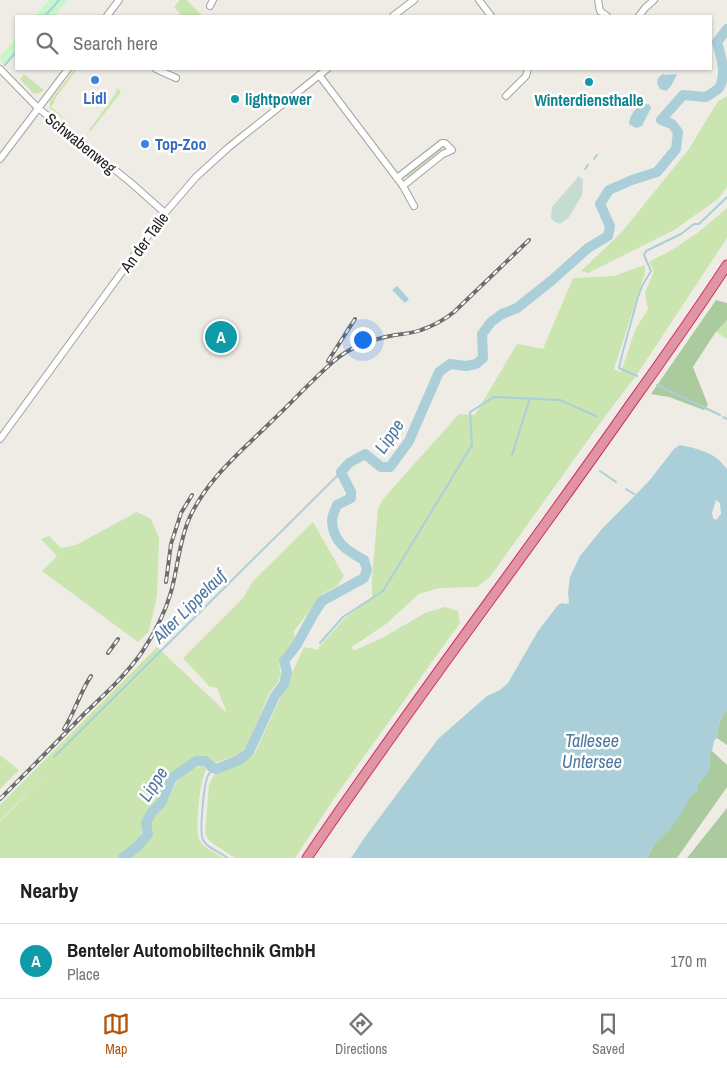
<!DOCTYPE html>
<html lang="en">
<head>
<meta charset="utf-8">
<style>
	:root { --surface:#fff; --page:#f6f6f6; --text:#202124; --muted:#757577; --line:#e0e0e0; --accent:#b45309 }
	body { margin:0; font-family:"Archivo Narrow",sans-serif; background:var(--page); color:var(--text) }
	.you { position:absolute; left:362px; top:339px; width:18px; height:18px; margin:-12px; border:4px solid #fff; border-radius:50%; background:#1a73e8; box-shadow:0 0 0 8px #1a73e833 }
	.badge { display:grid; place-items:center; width:32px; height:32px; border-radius:50%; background:var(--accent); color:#fff; font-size:16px; font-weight:700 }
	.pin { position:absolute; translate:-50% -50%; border:2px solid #fff; box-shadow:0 1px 5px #0006 }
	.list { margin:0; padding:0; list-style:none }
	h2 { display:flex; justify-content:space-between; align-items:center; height:65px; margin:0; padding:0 20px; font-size:21px }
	h2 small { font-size:16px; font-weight:400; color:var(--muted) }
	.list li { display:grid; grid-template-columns:32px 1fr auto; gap:15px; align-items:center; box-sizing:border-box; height:75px; padding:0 20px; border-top:1px solid var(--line) }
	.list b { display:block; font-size:19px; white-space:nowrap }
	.list p { margin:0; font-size:16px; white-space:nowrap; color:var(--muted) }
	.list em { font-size:16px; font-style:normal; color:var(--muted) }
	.icon { flex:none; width:28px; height:28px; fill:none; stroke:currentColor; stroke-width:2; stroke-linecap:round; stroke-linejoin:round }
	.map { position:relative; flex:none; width:727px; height:858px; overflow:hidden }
	.search { position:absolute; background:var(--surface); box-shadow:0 1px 4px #0004; left:15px; right:15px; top:15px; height:55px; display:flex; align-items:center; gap:12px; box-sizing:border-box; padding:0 18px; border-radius:0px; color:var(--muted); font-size:19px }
	.sheet { height:140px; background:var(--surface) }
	nav { display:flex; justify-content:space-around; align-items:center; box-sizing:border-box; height:70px; border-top:1px solid var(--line); background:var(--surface); font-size:14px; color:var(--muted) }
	nav a { display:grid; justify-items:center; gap:2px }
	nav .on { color:var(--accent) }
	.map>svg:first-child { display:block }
	.grass { fill:#cae5b0 }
	.forest { fill:#abcb9e }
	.wetland { fill:#c4dcd1 }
	.park { fill:#c7f6cb }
	.water { fill:#aacfd9; fill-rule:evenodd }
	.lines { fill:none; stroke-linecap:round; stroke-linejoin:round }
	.stream { stroke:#aacfd9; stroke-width:2 }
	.river { stroke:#aacfd9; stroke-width:10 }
	.minor-casing { stroke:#a3a3a3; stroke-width:8 }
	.highway-casing { stroke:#ce3267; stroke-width:11 }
	.minor { stroke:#fff; stroke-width:6 }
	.highway { stroke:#e194a2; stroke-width:9 }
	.rail-casing { stroke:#6d6d6d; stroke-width:4 }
	.rail { stroke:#fff; stroke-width:2; stroke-dasharray:5.5; stroke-linecap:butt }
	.shop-dot { fill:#3f7fe0; stroke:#fff; stroke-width:2 }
	.culture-dot { fill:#0f9aa8; stroke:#fff; stroke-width:2 }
	.labels { text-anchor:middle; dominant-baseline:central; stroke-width:5; stroke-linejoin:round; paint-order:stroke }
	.shop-label { font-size:16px; font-weight:bold; fill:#366cbe; stroke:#fff }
	.culture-label { font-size:16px; font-weight:bold; fill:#0d838f; stroke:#fff; text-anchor:start }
	.street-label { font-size:16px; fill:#1f1f1f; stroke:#fff }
	.water-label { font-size:18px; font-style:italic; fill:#4f78a0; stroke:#fff }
</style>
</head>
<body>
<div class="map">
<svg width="727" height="858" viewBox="0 0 727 858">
	<rect width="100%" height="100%" fill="#efece6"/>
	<g class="grass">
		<path d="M180 0H187L202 16H182L174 7Z"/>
		<path d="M75 69H77L54 100 55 101 51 107 75 127 50 108V101Z"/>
		<path d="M24 74 44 90 42 92 34 94 20 79Z"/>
		<path d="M117 88 121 92 90 132 89 130 107 106 105 104 107 101 109 103 117 91 116 90Z"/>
		<path d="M727 96V187L718 199 674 230 588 273 581 271 621 233 689 149 718 101Z"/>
		<path d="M441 146 443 147V149L409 177H405L406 174Z"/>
		<path d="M727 208V238L636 376 603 419 490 577 477 587 439 588 419 594 386 624 352 647 353 651 382 638 425 613 445 607 458 611 460 623 337 794 295 858H235L212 843 207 838 205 833 209 784 214 775 219 773 254 755 304 647 318 650 320 646 345 618 372 597V578L378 509 383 499 459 414 475 415 517 344 543 349 573 278 614 276 645 265V273L614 369 621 372 635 330 648 309 645 293 654 271 649 262 675 248 700 231Z"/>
		<path d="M727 320V339L716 332Z"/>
		<path d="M137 512 151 519 159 538 157 596 149 631 138 642 42 571 57 556 41 539 49 536 61 548 76 545Z"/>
		<path d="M313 522 344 576 337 586 322 594 294 631 295 638 292 643 294 645 279 663 281 674 278 682 270 692 247 746 236 756 213 763 206 760 196 759 185 764 171 776 159 801 143 822 142 832 136 842 118 858H0V821L55 766 0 820V805L157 647 227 713 217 688 209 686 183 658 244 597 252 582Z"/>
		<path d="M0 755 19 770 0 789Z"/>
		<path d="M202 766 206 769C200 782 195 826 199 839 203 849 216 852 223 858H130L141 849 151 835 150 823 155 813 165 805 177 781 187 770Z"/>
	</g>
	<g class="forest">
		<path d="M716 300 727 303V320L715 333 693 367 708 405 704 410 669 397 651 394Z"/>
		<path d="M727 711V745L717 738C718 728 718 718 727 711Z"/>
		<path d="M712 751 727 765V787L677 858H647L653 846 692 794 697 791 698 784 710 765 709 755Z"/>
		<path d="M727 808V858H687Z"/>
	</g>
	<path class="wetland" d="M579 176 583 180 582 195 569 217 560 224 555 222 551 218 552 207Z"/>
	<g class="park">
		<path d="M49 0H57L44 16H35Z"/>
		<path d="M60 0H68L54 16H46Z"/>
		<path d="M16 38V50L3 66 0 57Z"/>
	</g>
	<g class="water">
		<path d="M663 74 665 75 677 74 671 86 666 91 660 89 657 83 658 78Z"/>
		<path d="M643 103 650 105 651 108 642 126 636 128 629 124C630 114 635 109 643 103Z"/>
		<path d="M397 286 409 299 405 303 392 290Z"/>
		<path d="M680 445C691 447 711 452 719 460 722 463 724 466 727 469V711C718 718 718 728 717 738L714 741 712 751 709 755C710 762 711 771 705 777 704 778 702 778 701 779 698 782 698 787 697 791L692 794 681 814 671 828 653 846 647 858H351L365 837 438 739 487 696 500 690 508 683 538 631 558 605 562 603 566 604 569 603 568 593 570 577 580 556 601 530 649 481 674 449ZM716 500 720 503 721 514 716 520 713 518 712 513Z"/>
	</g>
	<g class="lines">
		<g class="stream">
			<path d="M45 16 59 0"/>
			<path d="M5 65 16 52"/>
			<path d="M594 159 597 155"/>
			<path d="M585 169 588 165"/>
			<path d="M637 376 619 368 622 355 638 297 642 286 651 271 644 255 646 251 681 234 694 224H699L727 197"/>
			<path d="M657 385 720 415"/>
			<path d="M723 417 727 419"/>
			<path d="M512 455 530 398"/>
			<path d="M600 471 616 482"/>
			<path d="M626 489 634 494"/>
			<path d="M320 643 343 617 383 591 472 445 470 412 494 397 560 400 596 416"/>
			<path d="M54 757 341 472"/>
			<path d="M213 768C211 771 208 775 207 778 204 787 199 832 203 840 207 849 220 851 227 858"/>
		</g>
		<path class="river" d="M123 858 138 846 148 834 146 823 152 812 161 803 172 778 196 761H205L213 768 216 769 239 760 249 752 275 696 284 684 287 672 284 661 296 646 313 615 322 601 364 578 367 570 364 560C347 551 333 542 332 521 332 516 335 510 337 505L351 498V492L341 472 349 463 365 454 381 467H390L409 441 439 372 450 364 466 366 476 364 483 358 482 334 491 322 502 314 517 308 551 281 588 248 608 236 610 226 600 204 609 190 632 180 657 172 676 149 678 132 672 124 661 120 683 95 706 97C710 94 716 91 719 88 727 75 721 56 717 42L727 29"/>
		<g class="minor-casing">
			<g id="minor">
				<path d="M479 0 491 16"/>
				<path d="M598 0 600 11 607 16"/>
				<path d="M210 6 213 0"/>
				<path d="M107 16 119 0"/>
				<path d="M393 16 414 0"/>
				<path d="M639 16 645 8 654 0"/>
				<path d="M0 69 38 108 130 182 165 213"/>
				<path d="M156 69 176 78"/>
				<path d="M319 75 403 186 414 206"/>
				<path d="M506 96 526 76 528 69"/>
				<path d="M0 159 68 69"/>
				<path d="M397 178 442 143H445L452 150 443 154 403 186"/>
				<path d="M0 439 165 213 196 177 229 147 327 69"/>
			</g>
		</g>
		<g class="highway-casing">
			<path id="highway" d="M307 858C411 704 524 557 630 405 663 359 696 312 727 265"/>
		</g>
		<use href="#minor" class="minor"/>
		<use href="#highway" class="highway"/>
		<g class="rail-casing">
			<g id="rail">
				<path d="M328 361 355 319"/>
				<path d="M166 582 171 544 181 513 192 495"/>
				<path d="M108 653 118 639"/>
				<path d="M64 729C75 712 80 692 91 676"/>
				<path d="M0 799C29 770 57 742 85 713 105 694 126 675 142 652 154 634 165 613 171 592 178 567 179 542 189 519 207 478 244 449 274 419 294 400 313 379 334 361 351 346 373 339 395 335 404 334 413 333 421 330 433 326 444 320 454 312L529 240"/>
			</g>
		</g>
		<use href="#rail" class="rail"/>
	</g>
	<g class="shop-dot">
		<circle cx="95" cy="80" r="5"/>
		<circle cx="145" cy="144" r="5"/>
	</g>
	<g class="culture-dot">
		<circle cx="589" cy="82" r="5"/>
		<circle cx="235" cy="99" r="5"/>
	</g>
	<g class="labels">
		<g class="shop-label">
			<text x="95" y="98">Lidl</text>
			<text x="155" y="144" text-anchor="start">Top-Zoo</text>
		</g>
		<g class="culture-label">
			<text x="245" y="99">lightpower</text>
			<text x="589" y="100" text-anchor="middle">Winterdiensthalle</text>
		</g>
		<g class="street-label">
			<text transform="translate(81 143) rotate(39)">Schwabenweg</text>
			<text transform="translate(144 242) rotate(-54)">An der Talle</text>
		</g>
		<g class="water-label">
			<text transform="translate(389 436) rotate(-56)">Lippe</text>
			<text transform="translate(189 606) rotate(-45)">Alter Lippelauf</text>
			<text x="592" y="740">Tallesee<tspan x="592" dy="21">Untersee</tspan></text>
			<text transform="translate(153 784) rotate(-57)">Lippe</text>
		</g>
	</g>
</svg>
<div class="you"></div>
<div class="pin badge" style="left:221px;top:337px;background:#0f9aa8">A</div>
<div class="search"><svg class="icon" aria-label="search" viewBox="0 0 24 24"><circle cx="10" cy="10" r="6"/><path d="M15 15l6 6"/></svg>Search here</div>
</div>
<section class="sheet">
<h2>Nearby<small></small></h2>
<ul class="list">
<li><span class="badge" style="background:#0f9aa8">A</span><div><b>Benteler Automobiltechnik GmbH</b><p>Place</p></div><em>170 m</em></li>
</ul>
</section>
<nav>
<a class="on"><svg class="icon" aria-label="map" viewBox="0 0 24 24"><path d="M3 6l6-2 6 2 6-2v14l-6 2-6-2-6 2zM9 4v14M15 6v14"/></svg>Map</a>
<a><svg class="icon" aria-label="directions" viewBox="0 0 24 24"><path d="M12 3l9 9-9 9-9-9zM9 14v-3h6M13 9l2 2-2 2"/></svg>Directions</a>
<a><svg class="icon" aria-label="saved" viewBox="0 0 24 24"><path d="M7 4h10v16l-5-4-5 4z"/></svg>Saved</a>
</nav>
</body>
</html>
